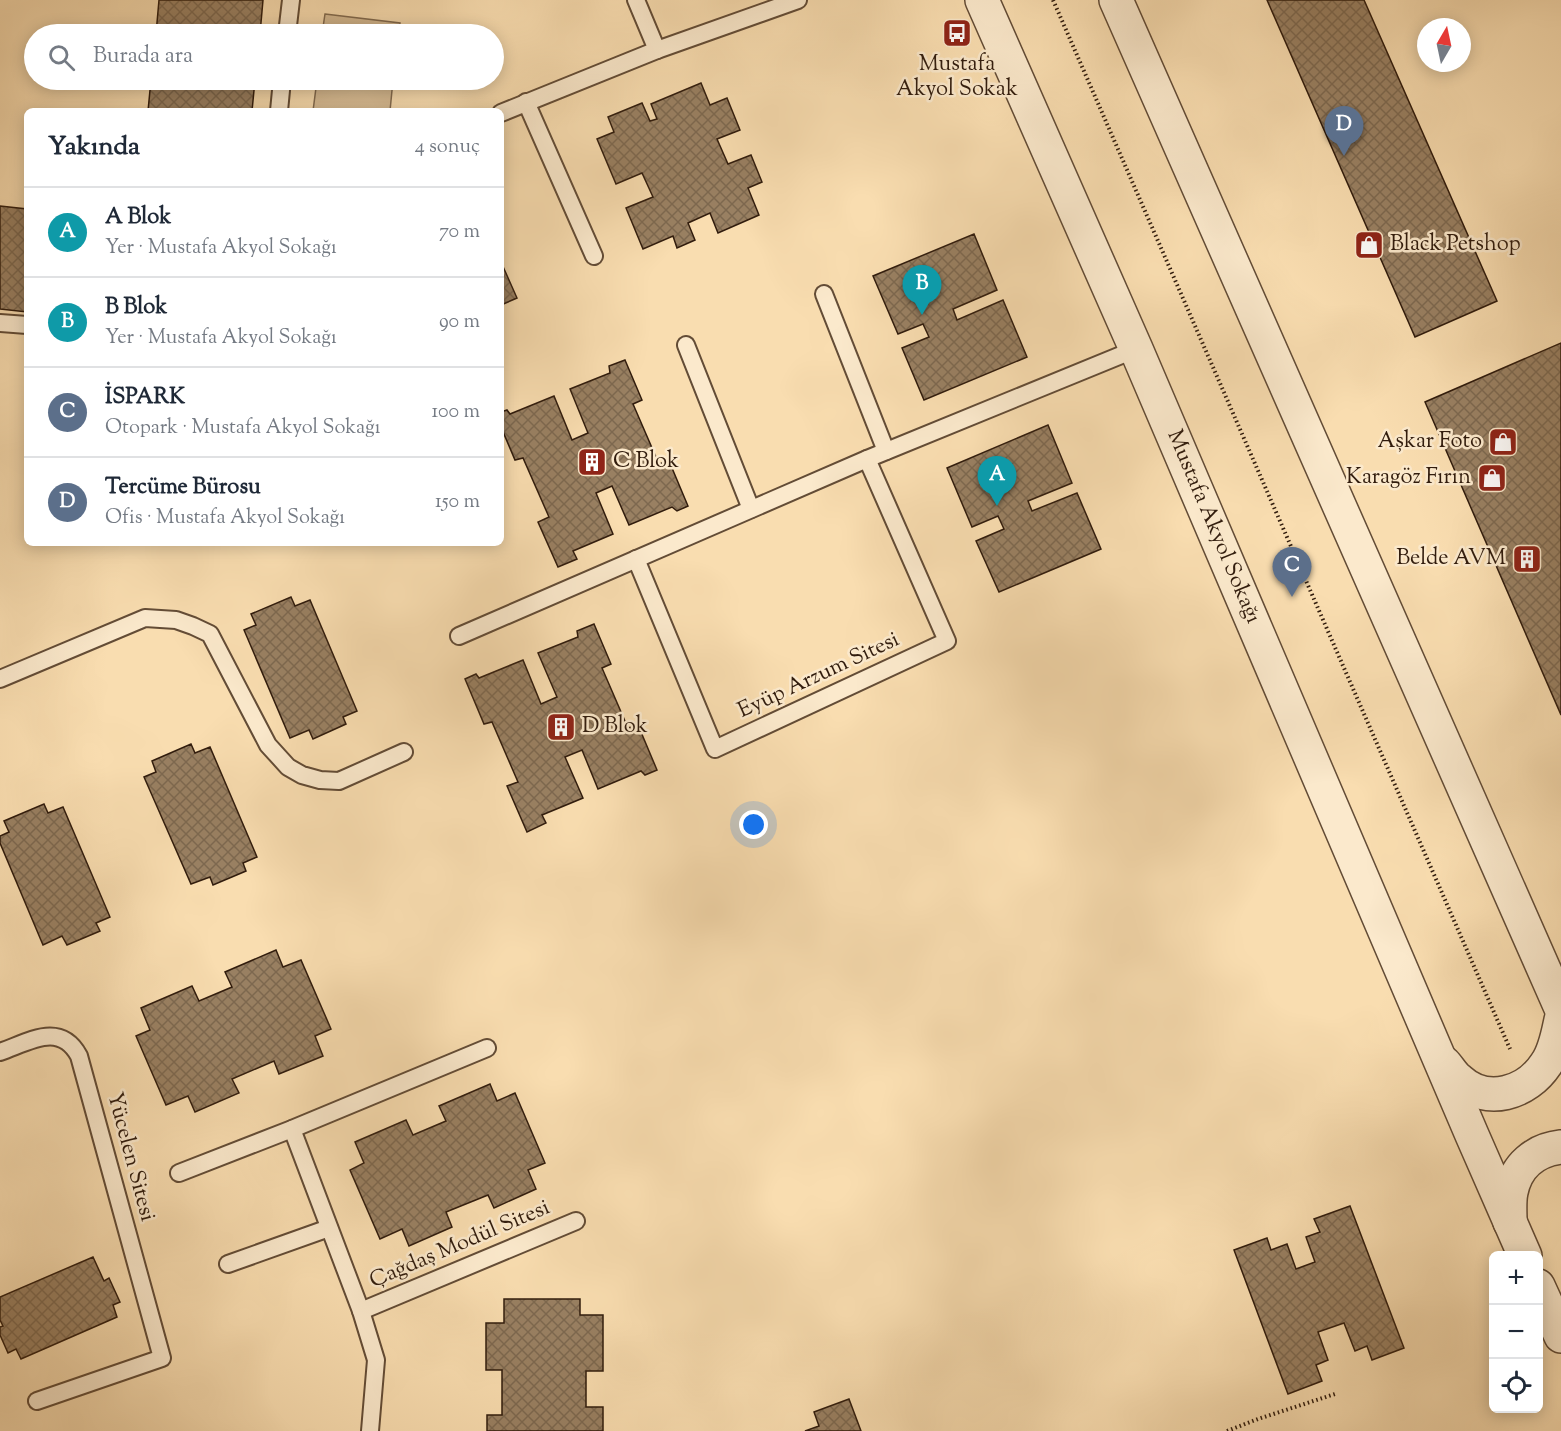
<!DOCTYPE html>
<html lang="tr">
<head>
<meta charset="utf-8">
<style>
	:root { --surface:#fff; --page:#f6f6f7; --text:#1f2937; --muted:#747a83; --line:#e0e1e3; --accent:#8f2418 }
	body { margin:0; font-family:"Sorts Mill Goudy",serif; background:var(--page); color:var(--text) }
	.controls { position:absolute; right:18px; bottom:18px; display:grid; overflow:hidden; border-radius:9px; box-shadow:0 3px 15px #0003 }
	.controls button { width:54px; height:54px; display:grid; place-items:center; padding:0; border:0; border-bottom:2px solid var(--line); background:var(--surface); color:var(--text); font:30px sans-serif }
	.compass { position:absolute; left:1417px; top:18px; width:54px; height:54px; border-radius:50%; background:var(--surface); box-shadow:0 3px 15px #0003; rotate:9deg }
	.you { position:absolute; left:754px; top:825px; width:21px; height:21px; margin:-15px; border:4px solid #fff; border-radius:50%; background:#1a73e8; box-shadow:0 0 0 9px #1a73e833 }
	.badge { display:grid; place-items:center; width:39px; height:39px; border-radius:50%; background:var(--accent); color:#fff; font-size:20px; font-weight:700 }
	.pin { position:absolute; translate:-50% -50px; filter:drop-shadow(0 2px 3px #0008) }
	.pin::after { content:''; position:absolute; top:32px; width:21px; height:18px; background:inherit; clip-path:polygon(0 0,100% 0,50% 100%) }
	.list { margin:0; padding:0; list-style:none }
	h2 { display:flex; justify-content:space-between; align-items:center; height:78px; margin:0; padding:0 24px; font-size:26px }
	h2 small { font-size:20px; font-weight:400; color:var(--muted) }
	.list li { display:grid; grid-template-columns:39px 1fr auto; gap:18px; align-items:center; box-sizing:border-box; height:90px; padding:0 24px; border-top:2px solid var(--line) }
	.list b { display:block; font-size:22px; white-space:nowrap }
	.list p { margin:0; font-size:20px; white-space:nowrap; color:var(--muted) }
	.list em { font-size:20px; font-style:normal; color:var(--muted) }
	.icon { flex:none; width:33px; height:33px; fill:none; stroke:currentColor; stroke-width:2; stroke-linecap:round; stroke-linejoin:round }
	.map { position:relative; flex:none; width:1561px; height:1431px; overflow:hidden }
	.search { position:absolute; background:var(--surface); box-shadow:0 3px 15px #0003; left:24px; top:24px; width:480px; height:66px; display:flex; align-items:center; gap:15px; box-sizing:border-box; padding:0 21px; border-radius:33px; color:var(--muted); font-size:22px }
	.panel { position:absolute; background:var(--surface); box-shadow:0 3px 15px #0003; left:24px; top:108px; width:480px; height:438px; border-radius:9px }
	.map>svg:first-child { display:block }
	.pitch { fill:#d7bc94; stroke:#846c50; stroke-width:1.5 }
	.building { fill:url(#building-cross-hatch); stroke:#311c0d; stroke-width:1.5 }
	.lines { fill:none; stroke-linecap:round; stroke-linejoin:round }
	.service-casing { stroke:#634c36; stroke-width:20 }
	.tertiary-casing { stroke:#634c36; stroke-width:36 }
	.path { stroke:#311c0d; stroke-width:4; stroke-dasharray:1.5 3; stroke-linecap:butt }
	.service { stroke:#fbe9cc; stroke-width:16 }
	.tertiary { stroke:#fbe9cc; stroke-width:33 }
	.labels { text-anchor:middle; dominant-baseline:central; stroke-width:5; stroke-linejoin:round; paint-order:stroke }
	.poi-label { font-size:22px; fill:#311c0d; stroke:#fbe9cc; text-anchor:start }
	.street-label { font-size:22px; fill:#311c0d; stroke:#fbe9cc }
</style>
</head>
<body>
<div class="map">
<svg width="1561" height="1431" viewBox="0 0 1561 1431">
	<defs>
		<pattern id="building-cross-hatch" width="8" height="8" patternUnits="userSpaceOnUse" patternTransform="scale(1.5)"><rect width="8" height="8" fill="#998062"/><path d="M0 0l8 8M0 8l8-8" fill="none" stroke="#7d684f"/></pattern>
	</defs>
	<rect width="100%" height="100%" fill="#f9ddb0"/>
	<filter id="stains"><feTurbulence type="fractalNoise" baseFrequency=".00333" numOctaves="4"/><feColorMatrix values="0 0 0 0 .2 0 0 0 0 .09 0 0 0 0 .02 0 0 0 .5 -.17"/></filter>
	<radialGradient id="worn" r=".72"><stop offset=".6" stop-color="#630" stop-opacity="0"/><stop offset="1" stop-color="#630" stop-opacity=".3"/></radialGradient>
	<g class="pitch">
		<path d="M325 14 400 23 399 34H322Z"/>
		<path d="M317 80H393L390 111H313Z"/>
	</g>
	<g class="building">
		<path d="M159 0H263L260 34H156Z"/>
		<path d="M1267 0H1364L1497 301 1415 337Z"/>
		<path d="M151 80H255L252 111H148Z"/>
		<path d="M701 83 710 105 727 98 740 130 717 139 728 164 751 155 762 182 748 188 759 215 718 233 710 213 688 223 695 240 677 248 673 236 643 249 626 208 653 197 642 173 616 184 597 139 614 132 608 117 642 103 650 121 657 119 651 104Z"/>
		<path d="M0 206 27 209V312L0 309Z"/>
		<path d="M974 234 997 290 953 309 957 320 1003 300 1027 357 924 400 902 348 929 337 923 324 898 334 873 276Z"/>
		<path d="M501 262 517 298 501 305Z"/>
		<path d="M1561 343V715L1425 402Z"/>
		<path d="M625 360 642 400 633 404 659 464 669 461 688 506 677 511 672 507 629 525 612 486 596 493 613 534 573 551 577 559 558 567 538 522 549 517 523 458 515 460 501 427V412L507 410 510 414 554 396 572 440 588 433 570 389 610 373 609 366Z"/>
		<path d="M1048 425 1072 483 1028 501 1032 511 1077 493 1101 549 999 592 976 541 1004 529 998 516 972 527 947 468Z"/>
		<path d="M291 597 295 606 310 600 357 711 343 717 346 724 313 739 309 730 290 738 244 630 256 625 251 614Z"/>
		<path d="M594 624 611 664 602 668 628 728 638 725 657 770 645 775 641 771 598 789 582 750 565 757 583 798 542 815 546 823 527 832 507 786 518 782 492 722 484 724 465 679 476 674 479 678 523 660 541 704 557 697 538 653 578 637 577 631Z"/>
		<path d="M191 744 195 753 210 747 257 857 243 863 246 871 213 885 210 877 191 884 144 777 156 772 152 761Z"/>
		<path d="M44 804 48 813 63 807 110 917 96 923 100 931 67 945 62 936 43 945 0 843V836L9 832 4 821Z"/>
		<path d="M276 950 283 967 301 960 331 1029 315 1036 323 1056 279 1074 274 1061 232 1079 239 1093 195 1112 188 1096 166 1105 136 1036 150 1030 141 1008 192 986 199 1001 232 987 225 972Z"/>
		<path d="M490 1084 497 1101 515 1093 545 1163 528 1170 536 1189 494 1208 488 1195 446 1212 452 1227 409 1246 402 1229 380 1239 350 1170 364 1163 355 1142 406 1120 413 1135 446 1121 439 1106Z"/>
		<path d="M1350 1206 1404 1348 1372 1360 1367 1346 1355 1351 1344 1323 1318 1332 1328 1360 1316 1365 1322 1381 1288 1394 1234 1250 1267 1238 1271 1250 1287 1244 1296 1269 1315 1262 1306 1237 1320 1232 1314 1219Z"/>
		<path d="M93 1257 104 1281 109 1278 120 1302 113 1305 117 1317 21 1359 16 1349 8 1353 0 1335V1327L3 1326 0 1320V1297Z"/>
		<path d="M504 1299H580V1315H603V1371H586V1407H603V1431H487V1415H502V1370H486V1323H504Z"/>
		<path d="M849 1399 861 1431H805L819 1426 814 1412Z"/>
	</g>
	<g class="lines">
		<g class="service-casing">
			<g id="service">
				<path d="M636 0 657 50"/>
				<path d="M287 34 291 0"/>
				<path d="M526 102 594 256"/>
				<path d="M279 111 282 80"/>
				<path d="M501 113 657 50 798 0"/>
				<path d="M824 294 886 451"/>
				<path d="M0 323 27 325"/>
				<path d="M686 345 751 509"/>
				<path d="M636 559 715 749 947 641 867 459"/>
				<path d="M459 636 867 459 1136 349"/>
				<path d="M0 679 145 618 176 620 193 626 210 634 268 745 288 767 302 775 320 780 339 781 404 752"/>
				<path d="M0 1052C29 1042 60 1021 79 1056L162 1358 37 1401"/>
				<path d="M292 1129 361 1311 376 1360 370 1431"/>
				<path d="M179 1173 292 1129 487 1048"/>
				<path d="M228 1264 329 1228"/>
				<path d="M361 1311 576 1221"/>
			</g>
		</g>
		<g class="tertiary-casing">
			<g id="tertiary">
				<path d="M982 0 1136 349 1472 1135 1525 1256"/>
				<path d="M1116 0 1561 1008"/>
				<path d="M1444 1063C1449 1068 1453 1076 1459 1080 1487 1106 1527 1093 1546 1064 1555 1052 1558 1034 1561 1020"/>
				<path d="M1510 1222C1510 1212 1509 1201 1511 1192 1516 1166 1535 1150 1561 1147"/>
				<path d="M1538 1286 1561 1336"/>
			</g>
		</g>
		<g class="path">
			<path d="M1053 0 1510 1049"/>
			<path d="M1227 1431 1258 1419 1335 1394"/>
		</g>
		<use href="#service" class="service"/>
		<use href="#tertiary" class="tertiary"/>
	</g>
	<defs>
		<g id="bus-square" transform="scale(1.5)"><rect x="-9" y="-9" width="18" height="18" rx="4" fill="#8f2418" stroke="#fbe9cc"/><path d="M-5-6H5V4H4V6H2V4H-2V6H-4V4H-5ZM-3.5-4V0h7V-4ZM-3.5 1.2v1.5H-2V1.2ZM2 1.2v1.5H3.5V1.2Z" fill="#fff"/></g>
		<g id="shop-square" transform="scale(1.5)"><rect x="-9" y="-9" width="18" height="18" rx="4" fill="#8f2418" stroke="#fbe9cc"/><path d="M-5-2.5h2.3a2.7 3.5 0 0 1 5.4 0H5L5.5 6h-11ZM-1.5-2.5h3a1.5 2.3 0 0 0-3 0Z" fill="#fff"/></g>
		<g id="building-square" transform="scale(1.5)"><rect x="-9" y="-9" width="18" height="18" rx="4" fill="#8f2418" stroke="#fbe9cc"/><path d="M-4-6H4V6H1V3H-1V6H-4ZM-2.5-4.3h1.7v1.8h-1.7ZM.8-4.3h1.7v1.8H.8ZM-2.5-1h1.7V.8h-1.7ZM.8-1h1.7V.8H.8Z" fill="#fff"/></g>
	</defs>
	<g fill-rule="evenodd">
		<use href="#bus-square" x="957" y="33"/>
		<use href="#shop-square" x="1369" y="245"/>
		<use href="#shop-square" x="1503" y="442"/>
		<use href="#building-square" x="592" y="462"/>
		<use href="#shop-square" x="1492" y="478"/>
		<use href="#building-square" x="1527" y="559"/>
		<use href="#building-square" x="561" y="727"/>
	</g>
	<g class="labels">
		<g class="poi-label">
			<text x="957" y="65" text-anchor="middle">Mustafa<tspan x="957" dy="25">Akyol Sokak</tspan></text>
			<text x="1390" y="245">Black Petshop</text>
			<text x="1482" y="442" text-anchor="end">Aşkar Foto</text>
			<text x="613" y="462">C Blok</text>
			<text x="1471" y="478" text-anchor="end">Karagöz Fırın</text>
			<text x="1506" y="559" text-anchor="end">Belde AVM</text>
			<text x="582" y="727">D Blok</text>
		</g>
		<g class="street-label">
			<text transform="translate(1213 527) rotate(67)">Mustafa Akyol Sokağı</text>
			<text transform="translate(819 676) rotate(-25)">Eyüp Arzum Sitesi</text>
			<text transform="translate(130 1157) rotate(75)">Yücelen Sitesi</text>
			<text transform="translate(460 1245) rotate(-23)">Çağdaş Modül Sitesi</text>
		</g>
	</g>
	<rect width="100%" height="100%" filter="url(#stains)"/>
	<rect width="100%" height="100%" fill="url(#worn)"/>
</svg>
<div class="controls">
<button>+</button>
<button>−</button>
<button><svg class="icon" aria-label="locate" viewBox="0 0 24 24"><circle cx="12" cy="12" r="6"/><path d="M12 2v4M12 18v4M2 12h4M18 12h4"/></svg></button>
</div>
<svg class="compass" viewBox="-18 -18 36 36"><path d="M0-13l5 13h-10z" fill="#e53935"/><path d="M0 13l5-13h-10z" fill="#747a83"/></svg>
<div class="you"></div>
<div class="pin badge" style="left:997px;top:506px;background:#0f9aa8">A</div>
<div class="pin badge" style="left:922px;top:315px;background:#0f9aa8">B</div>
<div class="pin badge" style="left:1292px;top:597px;background:#5c6f8a">C</div>
<div class="pin badge" style="left:1344px;top:156px;background:#5c6f8a">D</div>
<div class="search"><svg class="icon" aria-label="search" viewBox="0 0 24 24"><circle cx="10" cy="10" r="6"/><path d="M15 15l6 6"/></svg>Burada ara</div>
<section class="panel">
<h2>Yakında<small>4 sonuç</small></h2>
<ul class="list">
<li><span class="badge" style="background:#0f9aa8">A</span><div><b>A Blok</b><p>Yer · Mustafa Akyol Sokağı</p></div><em>70 m</em></li>
<li><span class="badge" style="background:#0f9aa8">B</span><div><b>B Blok</b><p>Yer · Mustafa Akyol Sokağı</p></div><em>90 m</em></li>
<li><span class="badge" style="background:#5c6f8a">C</span><div><b>İSPARK</b><p>Otopark · Mustafa Akyol Sokağı</p></div><em>100 m</em></li>
<li><span class="badge" style="background:#5c6f8a">D</span><div><b>Tercüme Bürosu</b><p>Ofis · Mustafa Akyol Sokağı</p></div><em>150 m</em></li>
</ul>
</section>
</div>
</body>
</html>
